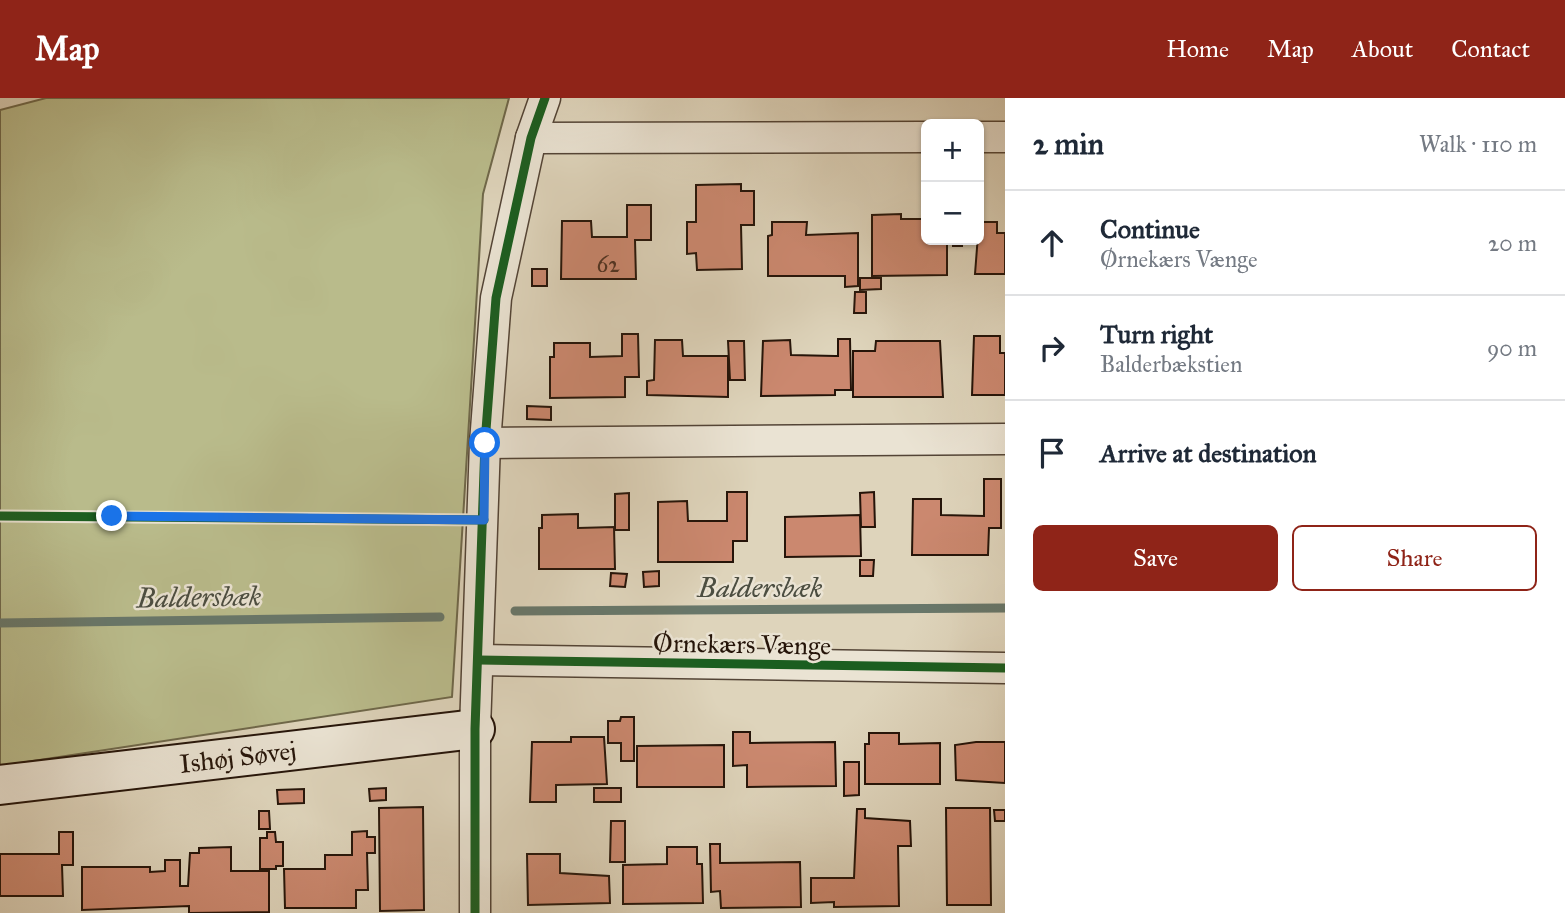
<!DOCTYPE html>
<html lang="en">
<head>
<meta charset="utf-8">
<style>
	:root { --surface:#fff; --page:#f2f2f3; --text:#1f2937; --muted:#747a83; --line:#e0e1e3; --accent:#8f2418 }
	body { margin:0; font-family:"IM FELL Great Primer",serif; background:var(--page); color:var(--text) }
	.controls { position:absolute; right:21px; top:21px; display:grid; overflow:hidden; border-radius:10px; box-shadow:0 2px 5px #0004 }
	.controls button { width:63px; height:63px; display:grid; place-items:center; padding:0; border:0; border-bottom:2px solid var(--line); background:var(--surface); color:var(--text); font:35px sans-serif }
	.stop { position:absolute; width:21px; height:21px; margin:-16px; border:5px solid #1a73e8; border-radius:50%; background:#fff }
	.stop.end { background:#1a73e8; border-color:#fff; box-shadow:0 2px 7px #0008 }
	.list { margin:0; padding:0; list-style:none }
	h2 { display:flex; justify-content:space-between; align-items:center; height:91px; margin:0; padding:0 28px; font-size:30px }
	h2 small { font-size:23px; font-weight:400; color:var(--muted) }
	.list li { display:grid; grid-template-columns:46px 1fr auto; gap:21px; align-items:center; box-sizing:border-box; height:105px; padding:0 28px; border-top:2px solid var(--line) }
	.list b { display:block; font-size:26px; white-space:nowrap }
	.list p { margin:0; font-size:23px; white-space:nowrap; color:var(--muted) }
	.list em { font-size:23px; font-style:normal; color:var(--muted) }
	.actions { display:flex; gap:14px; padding:21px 28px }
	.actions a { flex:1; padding:16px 0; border:2px solid var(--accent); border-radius:10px; text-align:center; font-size:24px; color:var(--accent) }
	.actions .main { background:var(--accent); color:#fff }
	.icon { flex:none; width:38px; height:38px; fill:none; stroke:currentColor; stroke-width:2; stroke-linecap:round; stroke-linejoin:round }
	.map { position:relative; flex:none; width:1005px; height:815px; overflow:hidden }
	header { display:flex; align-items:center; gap:42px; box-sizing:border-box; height:98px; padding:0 35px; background:var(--accent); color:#fff }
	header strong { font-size:33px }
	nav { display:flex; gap:38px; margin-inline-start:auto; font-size:24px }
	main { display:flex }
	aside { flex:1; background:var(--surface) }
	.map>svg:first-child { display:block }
	.green { fill:#b9bb8b; stroke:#6f684a; stroke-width:2 }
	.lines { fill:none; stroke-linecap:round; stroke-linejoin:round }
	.stream { stroke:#68776a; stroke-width:9 }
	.building { fill:#cb886f; stroke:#251409; stroke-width:2 }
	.street-casing { stroke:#534436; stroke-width:33 }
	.secondary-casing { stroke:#251409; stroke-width:42 }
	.street { stroke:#eae3d3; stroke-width:30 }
	.secondary { stroke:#eae3d3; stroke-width:38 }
	.cycleway-casing { stroke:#eae3d3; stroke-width:13 }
	.cycleway { stroke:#1b5e20; stroke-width:9 }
	.route { stroke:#1a73e8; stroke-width:9 }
	.labels { text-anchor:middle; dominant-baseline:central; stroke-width:5; stroke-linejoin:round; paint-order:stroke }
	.number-label { font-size:23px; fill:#4e3122 }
	.street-label { font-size:26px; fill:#251409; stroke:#eae3d3 }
	.water-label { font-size:28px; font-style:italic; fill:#4c4e41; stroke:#eae3d3 }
</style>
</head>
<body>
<header>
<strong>Map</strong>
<nav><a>Home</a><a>Map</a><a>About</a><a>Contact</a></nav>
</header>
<main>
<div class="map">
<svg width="1005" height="815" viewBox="0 0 1005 815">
	<rect width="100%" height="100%" fill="#ded4bb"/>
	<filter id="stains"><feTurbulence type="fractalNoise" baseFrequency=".00286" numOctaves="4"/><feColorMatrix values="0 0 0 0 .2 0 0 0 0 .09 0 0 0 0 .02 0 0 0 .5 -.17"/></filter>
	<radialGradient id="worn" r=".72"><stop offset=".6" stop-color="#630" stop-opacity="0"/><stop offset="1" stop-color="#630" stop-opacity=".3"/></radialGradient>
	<path class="green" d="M46 0H509L483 96 452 599 0 668V12Z"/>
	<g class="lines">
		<g class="stream">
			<path d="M515 513 1005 510"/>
			<path d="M0 525 440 519"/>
		</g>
	</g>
	<g class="building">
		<path d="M741 86V93H754V127H741L742 171 697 172 696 155 687 156V124H696V87Z"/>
		<path d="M627 107H651V142H635L636 181H561L562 123H591L592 139H627Z"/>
		<path d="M901 116V121H926V142H947V177L872 178V117Z"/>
		<path d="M772 124H807L806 137 858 135V188L845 189V178H768V138L772 137Z"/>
		<path d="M979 124H997V135H1005V176H975Z"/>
		<rect x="953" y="142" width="9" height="6"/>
		<rect x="532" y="171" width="15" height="17"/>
		<path d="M860 180H881V191L860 192Z"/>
		<path d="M855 194H866V215H854Z"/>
		<path d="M622 236H638L639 279H625V299L550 300V259H554V245H590V259L622 258Z"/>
		<path d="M974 238H1000V255H1005V297H972Z"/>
		<path d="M838 241H850L851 292H835V297L761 298 763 243 790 242 791 257 835 258H838Z"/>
		<path d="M655 242H682L683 258H728V299L647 297V283L654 282Z"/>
		<path d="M728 243H744L745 282H730Z"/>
		<path d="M876 243H940L943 299H853V253H875Z"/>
		<path d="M527 308 551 309V322L527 321Z"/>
		<path d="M984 381H1001V430H989L988 457H912L913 401H941V417L984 418Z"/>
		<path d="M727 394H747V443H733V464H658V404L687 403 688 423H727Z"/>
		<path d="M874 394 875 429H861L860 395Z"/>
		<path d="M629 395V432H615V396Z"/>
		<path d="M578 416V430L614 429 615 471H539V430H542V417Z"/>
		<path d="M860 417 861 458 785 459V419Z"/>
		<path d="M860 462H874L873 478H860Z"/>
		<path d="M659 473V488L644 489 643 474Z"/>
		<path d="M611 475 627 476 625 489 610 488Z"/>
		<path d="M621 619H634V663H621V645H608V623H620Z"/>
		<path d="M733 634H750V645L835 644 836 688 747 689V667L733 668Z"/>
		<path d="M869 635H899V646L940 645V686H865V646H869Z"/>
		<path d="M571 639H604L607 686 556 687V704H530L532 644H571Z"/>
		<path d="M976 644H1005V685L956 682 955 647Z"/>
		<path d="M724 647V689H637V648Z"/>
		<path d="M844 664H859V697L844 698Z"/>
		<path d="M386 690V702L370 703 369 691Z"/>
		<rect x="594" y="690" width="27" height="14"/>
		<path d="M304 691V705L278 706 277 692Z"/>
		<path d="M423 709 424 812 380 813 379 710Z"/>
		<path d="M946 710H990L991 807H947Z"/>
		<path d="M857 711H865V720L910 723 911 748H898L899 808 834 809V804L811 805V780H854Z"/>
		<path d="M994 712H1005V723H995Z"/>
		<path d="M259 713H269L270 731H259Z"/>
		<path d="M611 723H625V764H610Z"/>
		<path d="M367 733V739H375V755H367L368 792H356V810H285L284 771H325V757H352V734Z"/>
		<path d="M59 734H73V767H62L63 798H0V756H59Z"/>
		<path d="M267 734H275L276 744H283V768H276V771H260V740H267Z"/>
		<path d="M710 746H720V765L800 764 801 809 721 810 720 793 711 794Z"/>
		<path d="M231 749V773H269V814L189 815V808L82 812V769H150V774L165 773V762H180V788H188L190 755H199V750Z"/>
		<path d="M667 749H697V766H702L703 805 623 806V767L667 766Z"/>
		<path d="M527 756H560V775L609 778 610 805 528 807Z"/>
	</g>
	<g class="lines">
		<g class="street-casing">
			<g id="street">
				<path d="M979 39H1005"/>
				<path d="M531 40 926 39"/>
				<path d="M485 345 1005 341"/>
				<path d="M479 562 1005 570"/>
				<path d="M475 815V631L485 345 496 200 531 40 545 0"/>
			</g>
		</g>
		<g class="secondary-casing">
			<path id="secondary" d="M0 687 475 631"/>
		</g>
		<use href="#street" class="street"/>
		<use href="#secondary" class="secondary"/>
		<g class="cycleway-casing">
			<g id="cycleway">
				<path d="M0 418 484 422"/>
				<path d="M479 562 1005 570"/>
				<path d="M475 815V631L485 345 496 200 531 40 545 0"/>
			</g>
		</g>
		<use href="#cycleway" class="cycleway"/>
	</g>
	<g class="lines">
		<path class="route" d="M112 418 484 422 485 345"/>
	</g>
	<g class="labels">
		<g class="number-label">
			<text x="608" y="166">62</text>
		</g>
		<g class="street-label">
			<text transform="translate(742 546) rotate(1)">Ørnekærs Vænge</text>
			<text transform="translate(238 659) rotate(-7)">Ishøj Søvej</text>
		</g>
		<g class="water-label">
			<text x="760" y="489">Baldersbæk</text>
			<text transform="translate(199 499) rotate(-1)">Baldersbæk</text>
		</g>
	</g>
	<rect width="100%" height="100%" filter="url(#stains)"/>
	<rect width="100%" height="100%" fill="url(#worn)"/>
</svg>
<div class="controls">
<button>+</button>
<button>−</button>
</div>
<div class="stop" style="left:485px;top:345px"></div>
<div class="stop end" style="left:112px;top:418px"></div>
</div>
<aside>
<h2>2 min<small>Walk · 110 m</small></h2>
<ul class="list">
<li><svg class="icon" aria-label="ahead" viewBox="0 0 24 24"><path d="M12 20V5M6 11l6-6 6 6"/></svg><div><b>Continue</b><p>Ørnekærs Vænge</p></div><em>20 m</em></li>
<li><svg class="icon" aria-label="right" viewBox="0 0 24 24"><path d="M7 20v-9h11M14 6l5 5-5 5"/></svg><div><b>Turn right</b><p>Balderbækstien</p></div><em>90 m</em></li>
<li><svg class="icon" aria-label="arrive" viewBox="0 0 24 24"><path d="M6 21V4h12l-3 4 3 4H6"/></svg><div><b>Arrive at destination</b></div></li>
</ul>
<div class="actions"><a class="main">Save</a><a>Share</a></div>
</aside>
</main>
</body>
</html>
